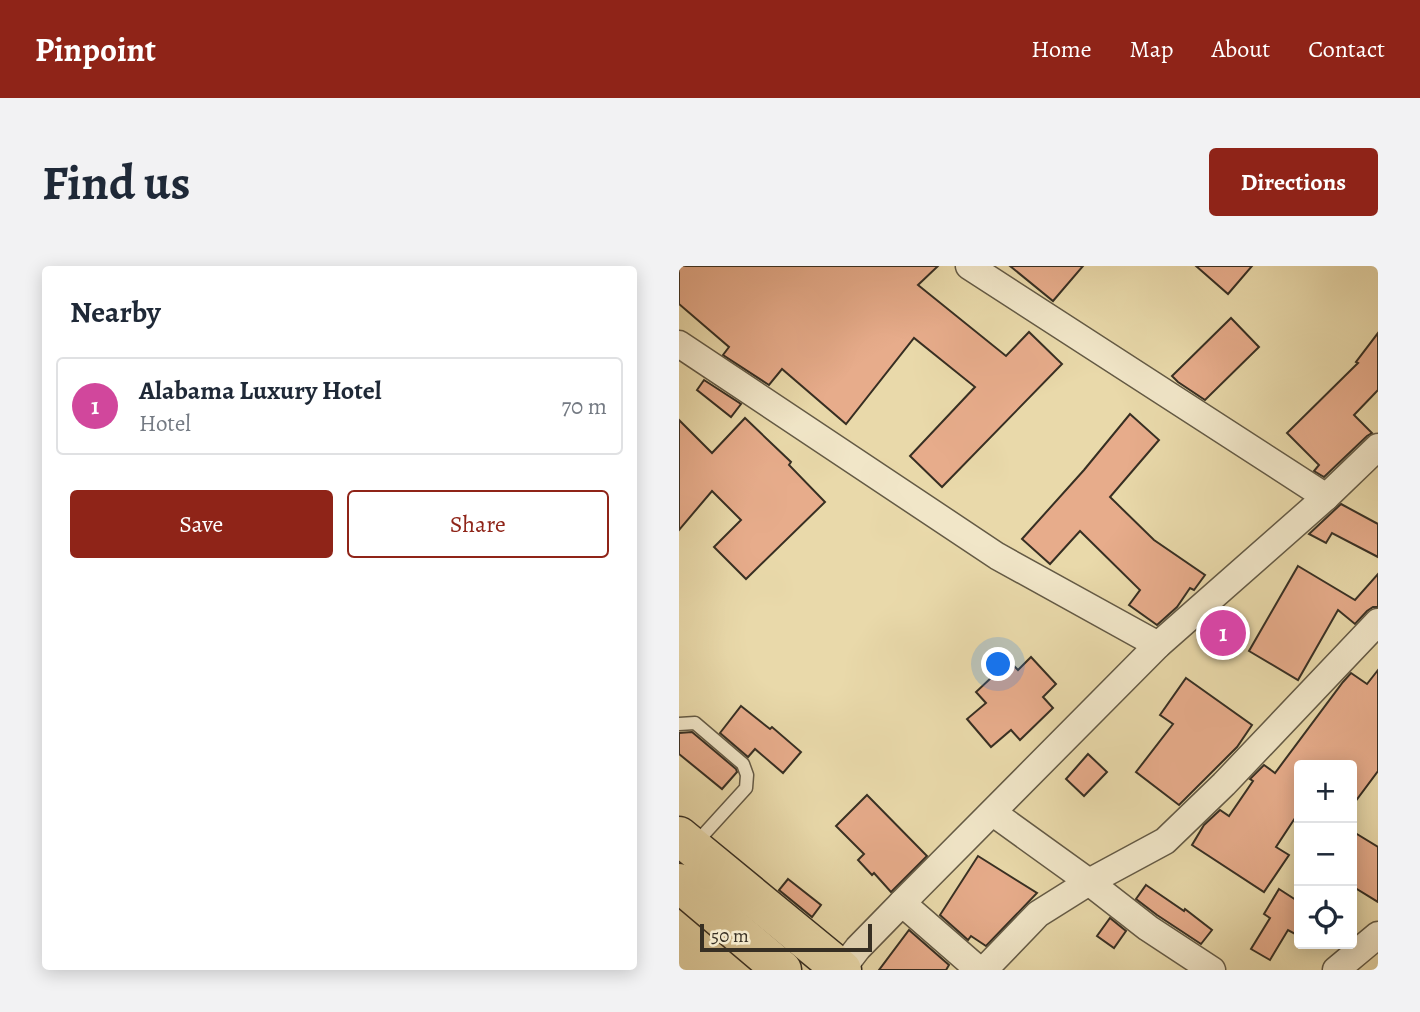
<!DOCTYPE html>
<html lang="en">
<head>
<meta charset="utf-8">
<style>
	:root { --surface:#fff; --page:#f2f2f3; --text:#1f2937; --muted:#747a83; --line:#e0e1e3; --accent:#8f2418 }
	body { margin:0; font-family:Alegreya,serif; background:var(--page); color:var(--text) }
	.controls { position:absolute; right:21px; bottom:21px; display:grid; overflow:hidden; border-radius:7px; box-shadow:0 4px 18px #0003 }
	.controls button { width:63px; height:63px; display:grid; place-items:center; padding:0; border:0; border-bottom:2px solid var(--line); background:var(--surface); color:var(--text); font:35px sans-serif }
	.scale { position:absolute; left:21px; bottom:18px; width:172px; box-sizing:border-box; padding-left:7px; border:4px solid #372f23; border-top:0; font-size:19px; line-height:24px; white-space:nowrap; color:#372f23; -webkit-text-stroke:5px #f1e6c8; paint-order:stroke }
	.you { position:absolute; left:320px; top:399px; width:24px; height:24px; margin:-18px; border:5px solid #fff; border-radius:50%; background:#1a73e8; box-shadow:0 0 0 10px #1a73e833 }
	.badge { display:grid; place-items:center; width:46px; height:46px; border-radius:50%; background:var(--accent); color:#fff; font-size:23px; font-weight:700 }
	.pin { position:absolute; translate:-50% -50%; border:4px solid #fff; box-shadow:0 2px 7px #0006 }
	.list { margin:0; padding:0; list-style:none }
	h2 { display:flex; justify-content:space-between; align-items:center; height:91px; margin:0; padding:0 28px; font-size:30px }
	h2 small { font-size:23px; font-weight:400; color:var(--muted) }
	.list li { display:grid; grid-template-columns:46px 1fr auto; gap:21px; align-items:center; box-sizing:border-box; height:98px; margin:0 14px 14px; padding:0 14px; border:2px solid var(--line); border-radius:7px }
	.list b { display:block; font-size:26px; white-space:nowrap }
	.list p { margin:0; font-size:23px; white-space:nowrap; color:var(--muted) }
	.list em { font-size:23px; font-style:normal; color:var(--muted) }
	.actions { display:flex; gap:14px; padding:21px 28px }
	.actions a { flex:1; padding:16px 0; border:2px solid var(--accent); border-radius:7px; text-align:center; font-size:24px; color:var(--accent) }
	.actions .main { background:var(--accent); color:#fff }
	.icon { flex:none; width:38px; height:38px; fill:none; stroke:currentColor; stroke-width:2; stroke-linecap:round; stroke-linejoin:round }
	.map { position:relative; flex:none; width:699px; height:704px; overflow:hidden; border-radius:7px }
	header { display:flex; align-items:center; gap:42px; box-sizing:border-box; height:98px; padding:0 35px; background:var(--accent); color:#fff }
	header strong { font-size:33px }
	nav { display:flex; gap:38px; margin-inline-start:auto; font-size:24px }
	.intro { display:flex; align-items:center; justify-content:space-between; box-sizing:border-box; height:168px; padding:0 42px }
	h1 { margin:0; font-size:49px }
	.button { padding:18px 32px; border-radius:7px; background:var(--accent); color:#fff; font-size:24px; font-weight:700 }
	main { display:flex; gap:42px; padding:0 42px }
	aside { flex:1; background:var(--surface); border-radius:7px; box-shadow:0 4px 18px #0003 }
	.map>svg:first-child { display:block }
	.building { fill:#e7ac8b; stroke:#372f23; stroke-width:2 }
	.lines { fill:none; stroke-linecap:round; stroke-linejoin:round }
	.lane-casing { stroke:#645a45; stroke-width:15 }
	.street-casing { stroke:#645a45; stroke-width:29 }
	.primary-casing { stroke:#372f23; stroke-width:41 }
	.lane { stroke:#f1e6c8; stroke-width:12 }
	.street { stroke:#f1e6c8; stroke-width:26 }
	.primary { stroke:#e9d9aa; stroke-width:38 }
</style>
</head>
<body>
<header>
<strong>Pinpoint</strong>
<nav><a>Home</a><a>Map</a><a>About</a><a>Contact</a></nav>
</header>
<div class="intro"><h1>Find us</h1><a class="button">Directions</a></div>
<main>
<aside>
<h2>Nearby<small></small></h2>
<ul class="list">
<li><span class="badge" style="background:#d1479c">1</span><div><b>Alabama Luxury Hotel</b><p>Hotel</p></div><em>70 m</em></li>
</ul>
<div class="actions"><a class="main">Save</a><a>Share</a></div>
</aside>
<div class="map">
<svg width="699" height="704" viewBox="0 0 699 704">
	<rect width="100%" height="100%" fill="#e9d9aa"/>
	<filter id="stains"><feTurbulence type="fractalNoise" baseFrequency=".00286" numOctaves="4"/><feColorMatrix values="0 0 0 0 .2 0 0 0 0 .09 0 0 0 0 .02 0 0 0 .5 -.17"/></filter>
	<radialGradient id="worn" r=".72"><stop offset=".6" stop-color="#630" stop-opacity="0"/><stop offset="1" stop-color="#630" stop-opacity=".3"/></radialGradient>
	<g class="building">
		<path d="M0 0H259L239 19 327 90 350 66 383 98 263 221 231 190 296 121 235 72 167 158 103 103 90 119 44 89 50 81 0 38Z"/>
		<path d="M331 0H404L374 35Z"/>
		<path d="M517 0H573L549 28Z"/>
		<path d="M552 52 580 81 526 134 499 116 493 110Z"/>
		<path d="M699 67V124L675 149 693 167 688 170 645 211 635 205 640 199 608 167 679 97 677 96Z"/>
		<path d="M25 114 62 138 52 151 18 124Z"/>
		<path d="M451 148 480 174 431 231 475 274 526 309 515 324 511 322 498 341 478 359 450 339 461 324 401 265 371 298 343 273 405 204Z"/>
		<path d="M66 152 112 196 110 199 146 236 67 313 35 281 62 254 33 225 0 264V154L33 187Z"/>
		<path d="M662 238 699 258V291L653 267 647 277 630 268Z"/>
		<path d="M619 300 676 334 699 308V341H694L688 345 676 358 659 344 619 414 570 385Z"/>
		<path d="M352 391 377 418 364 431 374 442 341 474 332 464 312 481 288 453 307 437 297 426 330 395 339 404Z"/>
		<path d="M699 404V505L673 540V499H620V546L597 581 610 589 585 626 513 579 525 559 541 544 550 550 574 515 571 513 585 499 596 507 664 416 672 407 688 418Z"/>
		<path d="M507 412 573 459 558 481 500 539 457 506 494 458 481 449Z"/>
		<path d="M62 440 91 463 93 461 122 486 104 507 76 483 69 491 41 467Z"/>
		<path d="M13 466 57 503 58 506 43 523 0 488V467Z"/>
		<path d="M409 488 428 506 405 530 387 513Z"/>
		<path d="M188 529 248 590 212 626 195 607 193 609 179 594 185 588 157 560Z"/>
		<path d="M673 565 699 581V636L673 620Z"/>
		<path d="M299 590 358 627 307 680 292 670 289 674 261 649Z"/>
		<path d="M109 613 142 639 133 651 100 624Z"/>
		<path d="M467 619 505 645 506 643 533 664 522 678 478 649 457 633Z"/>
		<path d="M600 623 620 636V670L609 664 591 694 572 683 591 652 585 648Z"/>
		<path d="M431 652 447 665 435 682 418 670Z"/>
		<path d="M230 664 270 699 267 704H200Z"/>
	</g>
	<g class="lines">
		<g class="lane-casing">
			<path id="lane" d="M0 458 16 457 64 498 68 509 67 522 16 578"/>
		</g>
		<g class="street-casing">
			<g id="street">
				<path d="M290 0 647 231"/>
				<path d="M0 78 318 290 479 379"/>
				<path d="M317 549 410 616 469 662 533 704"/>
				<path d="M223 637 479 379 647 231 699 181"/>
				<path d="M162 704 179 682 223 637 300 704"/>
				<path d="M305 704 359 648 410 616 486 575 545 518 699 356"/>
				<path d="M657 704 699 669"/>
			</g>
		</g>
		<g class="primary-casing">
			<g id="primary">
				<path d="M0 570 163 704"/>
				<path d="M0 617 103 704"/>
			</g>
		</g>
		<use href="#lane" class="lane"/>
		<use href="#street" class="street"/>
		<use href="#primary" class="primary"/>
	</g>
	<rect width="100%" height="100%" filter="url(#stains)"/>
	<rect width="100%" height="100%" fill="url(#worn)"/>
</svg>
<div class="controls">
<button>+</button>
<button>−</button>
<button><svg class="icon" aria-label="locate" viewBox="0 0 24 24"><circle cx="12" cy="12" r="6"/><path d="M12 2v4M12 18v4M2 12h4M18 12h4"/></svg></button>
</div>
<div class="scale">50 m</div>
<div class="you"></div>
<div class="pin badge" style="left:544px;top:367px;background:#d1479c">1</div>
</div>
</main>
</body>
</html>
